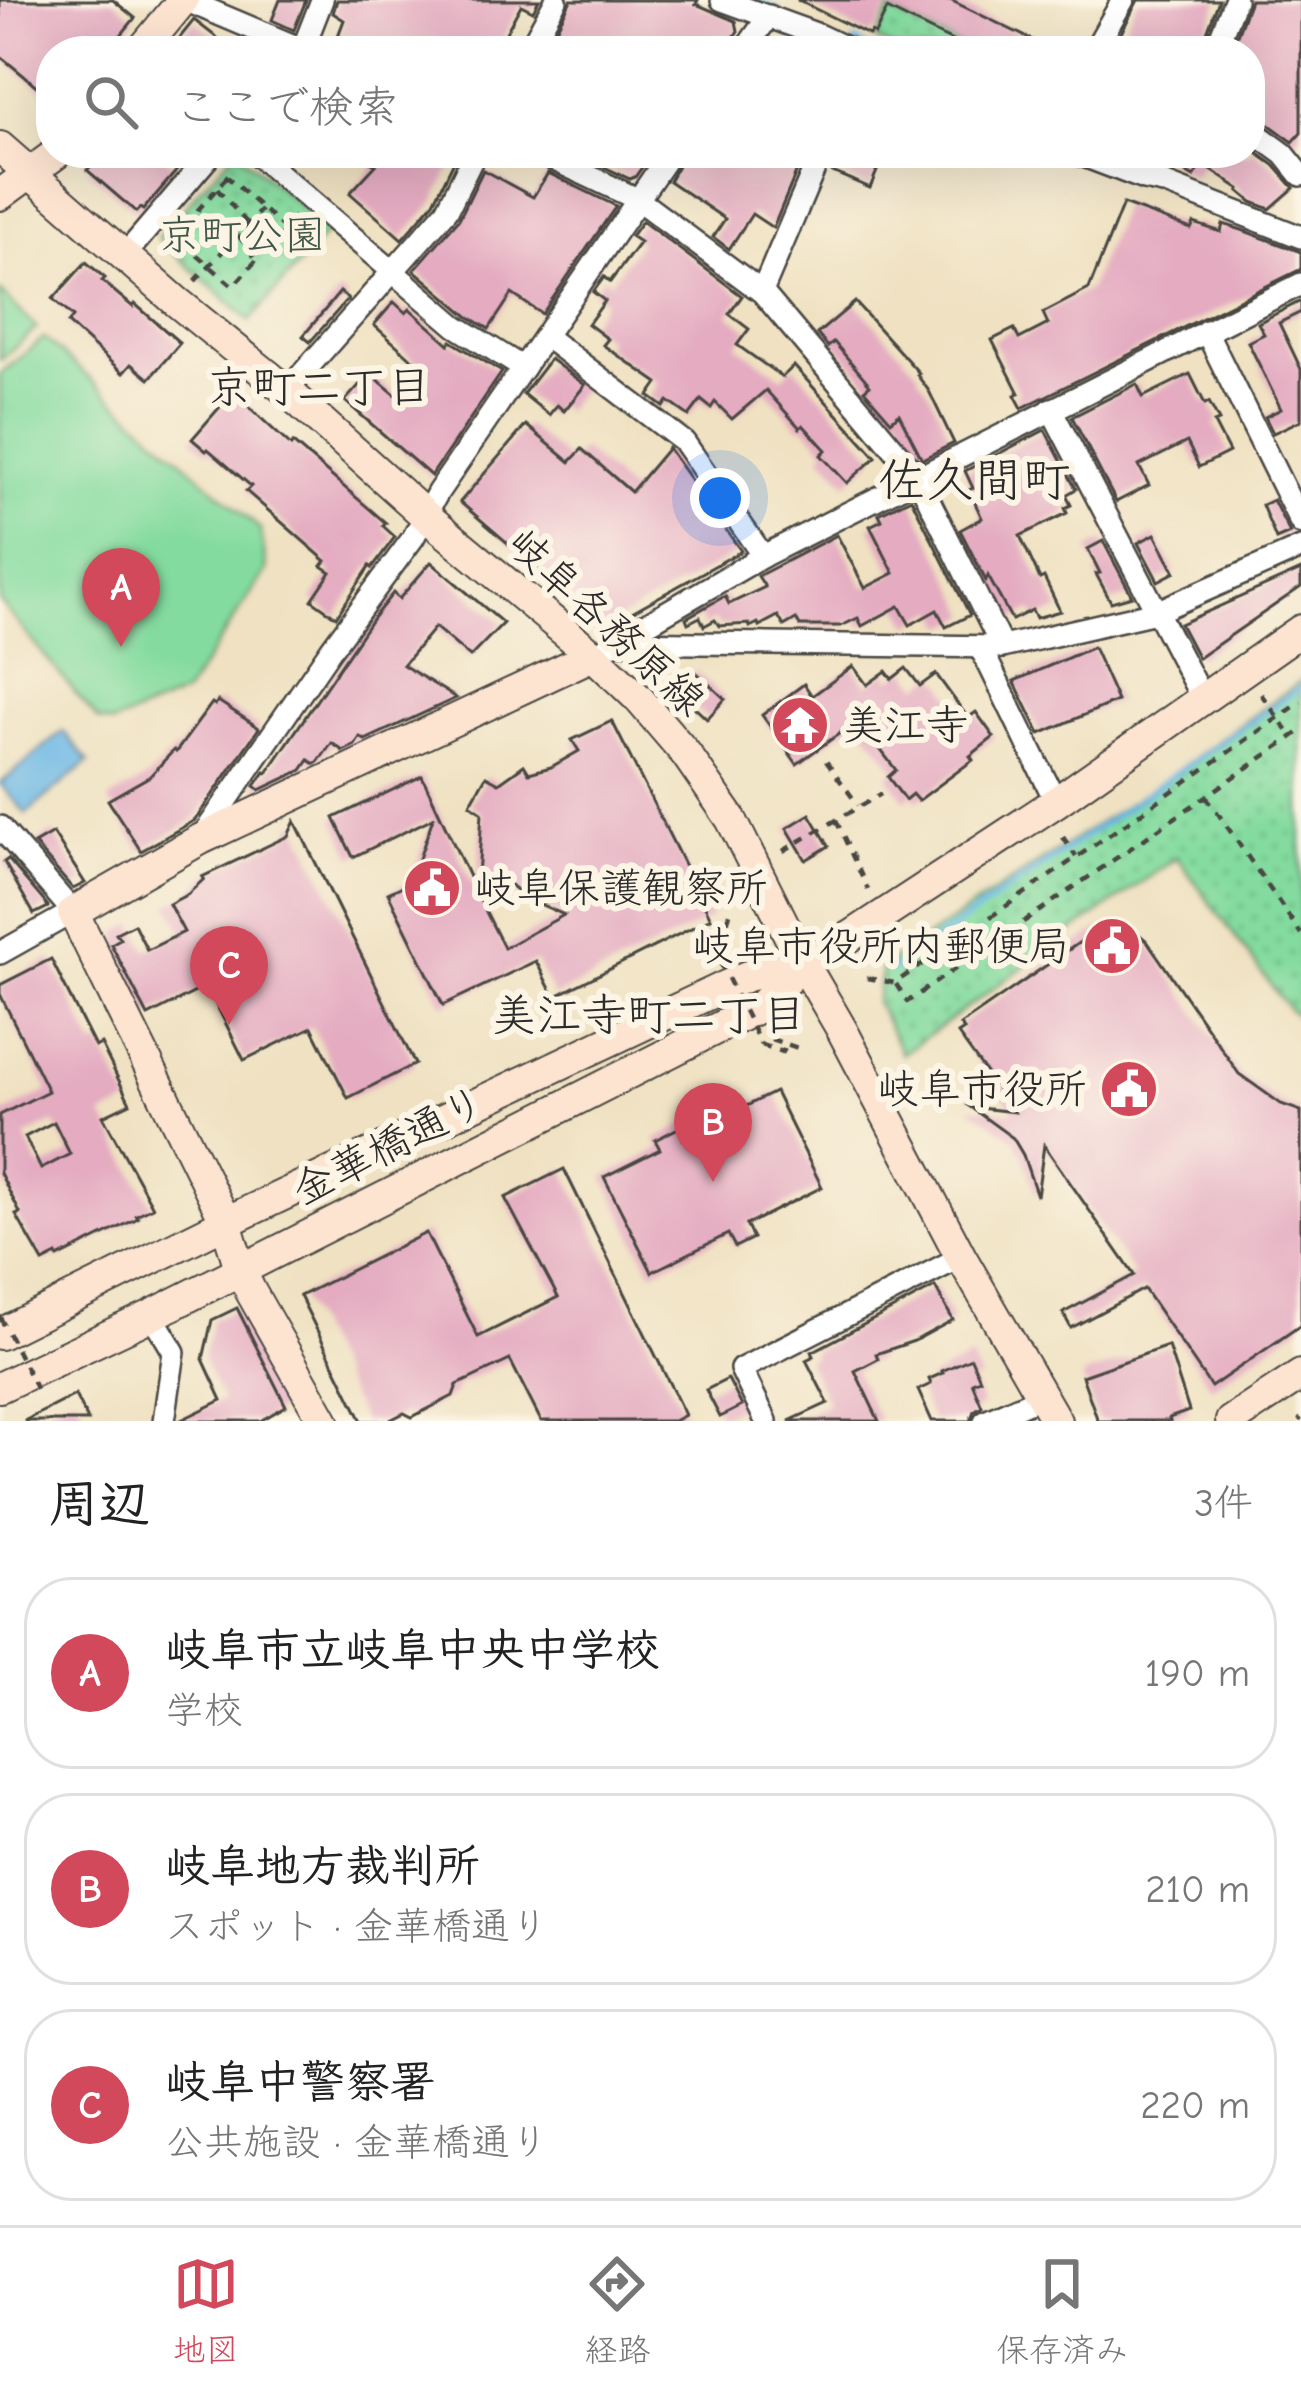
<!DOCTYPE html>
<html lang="ja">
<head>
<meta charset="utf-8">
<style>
	:root { --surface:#fff; --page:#f2f2f2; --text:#222; --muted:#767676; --line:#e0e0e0; --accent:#d1495b }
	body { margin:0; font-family:"Comic Neue","Klee One",sans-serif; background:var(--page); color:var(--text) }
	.you { position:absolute; left:720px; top:498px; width:42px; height:42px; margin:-30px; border:9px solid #fff; border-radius:50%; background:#1a73e8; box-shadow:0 0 0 18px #1a73e833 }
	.badge { display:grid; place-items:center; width:78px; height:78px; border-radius:50%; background:var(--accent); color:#fff; font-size:39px; font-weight:700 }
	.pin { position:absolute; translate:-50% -99px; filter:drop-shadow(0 3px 6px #0008) }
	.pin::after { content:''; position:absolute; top:63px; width:42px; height:36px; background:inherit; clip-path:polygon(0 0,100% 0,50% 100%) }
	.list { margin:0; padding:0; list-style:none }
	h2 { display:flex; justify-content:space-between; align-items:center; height:156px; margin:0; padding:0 48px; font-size:51px }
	h2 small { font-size:39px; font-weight:400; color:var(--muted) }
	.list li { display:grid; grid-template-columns:78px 1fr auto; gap:36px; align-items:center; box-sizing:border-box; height:192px; margin:0 24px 24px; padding:0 24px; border:3px solid var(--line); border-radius:48px }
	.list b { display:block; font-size:45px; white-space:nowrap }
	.list p { margin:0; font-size:39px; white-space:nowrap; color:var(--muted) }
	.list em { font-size:39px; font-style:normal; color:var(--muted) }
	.icon { flex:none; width:66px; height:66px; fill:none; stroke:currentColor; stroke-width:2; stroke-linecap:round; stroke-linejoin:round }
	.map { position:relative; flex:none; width:1301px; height:1421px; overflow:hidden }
	.search { position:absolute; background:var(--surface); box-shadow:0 12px 48px #0002; left:36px; right:36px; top:36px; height:132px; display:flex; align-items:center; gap:30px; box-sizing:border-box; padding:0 42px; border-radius:48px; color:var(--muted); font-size:45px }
	.sheet { height:804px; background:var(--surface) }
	nav { display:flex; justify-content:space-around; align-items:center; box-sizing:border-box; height:168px; border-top:3px solid var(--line); background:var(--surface); font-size:33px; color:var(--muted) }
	nav a { display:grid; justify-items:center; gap:6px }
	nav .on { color:var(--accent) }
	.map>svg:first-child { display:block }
	.grass { fill:url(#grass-dots); stroke:#578365; stroke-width:3 }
	.garden { fill:#83db9f; stroke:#578365; stroke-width:3 }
	.water { fill:#6cb8e5; stroke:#4c7288; stroke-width:3 }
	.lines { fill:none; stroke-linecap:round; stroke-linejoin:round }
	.stream { stroke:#6cb8e5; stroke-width:6 }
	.building { fill:#e4abc1; fill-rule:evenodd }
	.street-casing { stroke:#484642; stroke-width:26 }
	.secondary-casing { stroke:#484642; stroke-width:34 }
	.path { stroke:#484642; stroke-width:4.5; stroke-dasharray:9 9; stroke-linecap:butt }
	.street { stroke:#fff; stroke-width:21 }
	.secondary { stroke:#fde4d1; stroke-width:30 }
	.path-bridge { stroke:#484642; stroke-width:4.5; stroke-dasharray:9 9; stroke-linecap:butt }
	.labels { text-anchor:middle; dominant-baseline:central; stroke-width:12; stroke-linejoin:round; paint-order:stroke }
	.park-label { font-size:42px; fill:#415748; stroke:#fcf5e5 }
	.street-label { font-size:42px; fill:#2b2b2b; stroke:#fcf5e5 }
	.poi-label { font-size:42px; fill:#2b2b2b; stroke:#fcf5e5; text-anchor:start }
	.neighbourhood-label { font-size:45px; fill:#2b2b2b; stroke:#fcf5e5 }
	.quarter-label { font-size:48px; fill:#2b2b2b; stroke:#fcf5e5 }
</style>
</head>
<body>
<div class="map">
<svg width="1301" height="1421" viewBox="0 0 1301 1421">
	<defs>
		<pattern id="grass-dots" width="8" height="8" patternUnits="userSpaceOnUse" patternTransform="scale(3)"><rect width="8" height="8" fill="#83db9f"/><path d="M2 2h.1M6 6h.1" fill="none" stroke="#71bc89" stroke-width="1.8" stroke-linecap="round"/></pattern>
	</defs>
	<rect width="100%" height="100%" fill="#fcf5e5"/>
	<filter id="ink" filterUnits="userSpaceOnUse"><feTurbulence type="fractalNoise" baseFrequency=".00833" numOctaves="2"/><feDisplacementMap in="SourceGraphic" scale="24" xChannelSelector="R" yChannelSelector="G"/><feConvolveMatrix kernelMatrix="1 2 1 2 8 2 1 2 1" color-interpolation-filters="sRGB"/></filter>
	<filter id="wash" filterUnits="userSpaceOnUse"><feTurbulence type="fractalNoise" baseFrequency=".004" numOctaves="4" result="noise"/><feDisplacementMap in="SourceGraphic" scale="48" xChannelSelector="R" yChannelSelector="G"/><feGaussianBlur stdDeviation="2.7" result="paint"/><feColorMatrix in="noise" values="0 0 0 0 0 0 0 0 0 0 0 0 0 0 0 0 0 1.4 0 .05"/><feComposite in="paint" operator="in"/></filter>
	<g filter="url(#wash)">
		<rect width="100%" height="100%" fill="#efe1c1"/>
		<g class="grass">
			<path d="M890 11 970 51H899L876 40Z"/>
			<path d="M233 153H239L328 231 250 321 157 238Z"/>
			<path d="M1301 681V1018L1289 1010 1177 857 902 1054 876 1002 882 967 1167 778Z"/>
		</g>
		<g class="garden">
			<path d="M0 291 37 328 0 360Z"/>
			<path d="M44 338 260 529 267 570 184 694 113 724 98 720 0 602V374Z"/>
		</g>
		<path class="water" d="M63 731 89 762 26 814 0 784Z"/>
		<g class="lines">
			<g class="stream">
				<path d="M752 0 777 9"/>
				<path d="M855 42 874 51"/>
				<path d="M892 970 1301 687"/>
			</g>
		</g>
		<g id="blocks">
			<g class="building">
				<path d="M0 0H113L135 18 108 51 96 42 89 51H51V98L0 56Z"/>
				<path d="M280 0H306L294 30 272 20Z"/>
				<path d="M337 0H539L533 11 521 5 496 51H376L338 36 344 20 333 13Z"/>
				<path d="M571 0H698L696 4 736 21 738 31 724 51H545Z"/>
				<path d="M797 0H950L1055 51H973L887 9 875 34 871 32 869 35Z"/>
				<path d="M1138 0H1219L1200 51H1137L1117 41Z"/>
				<path d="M1250 0H1301V133L1293 142 1259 117 1250 114V51H1231Z"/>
				<path d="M194 20 220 40 212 51H169Z"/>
				<path d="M1250 148 1274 165 1294 188 1270 209 1252 202 1239 191 1240 189 1202 164 1194 177 1168 162 1171 153H1250Z"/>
				<path d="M76 153H158L178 169 143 210 140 208 136 212 87 170 91 166Z"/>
				<path d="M350 153H458L434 202 402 239 350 193 376 165Z"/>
				<path d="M585 153H652L635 177 630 179 583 157Z"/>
				<path d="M685 153H776L798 168 773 228 752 214 729 249 713 237 725 219 669 181Z"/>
				<path d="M836 153H872L866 166 877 171 870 188 830 171Z"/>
				<path d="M483 170 533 197 548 173 616 206 542 314 512 294 489 329 468 316 414 270 459 219Z"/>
				<path d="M1123 204 1191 229 1194 223 1221 232 1223 224 1242 230 1301 252V269L1022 408 1015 395 1019 393 992 340 1014 329 1019 339 1048 324 1043 313 1089 289Z"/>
				<path d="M642 221 742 296 729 314 749 329 737 345 782 377 794 366 876 457 847 483 821 455 826 450 803 425 800 428 766 390 732 419 715 402 711 408 701 400 689 416 668 401 664 407 649 396 658 383 603 345 608 339 588 324 605 301 593 292 604 277 610 282 640 242 631 236Z"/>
				<path d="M86 262 105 278 102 281 133 307 135 304 180 343 149 379 131 364 123 373 68 323 73 317 53 299Z"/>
				<path d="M340 292 348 299 310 342 303 336Z"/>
				<path d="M1301 301V312L1279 323 1301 369V420L1273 433 1265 417 1281 409 1248 342 1264 334 1258 323Z"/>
				<path d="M394 302 406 313 410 309 449 344 451 341 502 372 431 476 345 401 370 373 403 401 424 370 374 325Z"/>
				<path d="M855 302 919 373 917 375 929 391 954 443 922 459 899 414 891 421 864 390 870 385 834 342 828 347 817 334Z"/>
				<path d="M550 359 585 385 564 411 557 405 549 415 523 394Z"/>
				<path d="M1190 374 1205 404 1209 402 1219 421 1214 423 1229 452 1199 467 1187 442 1139 466 1149 485 1116 502 1072 417 1137 384 1143 397Z"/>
				<path d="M233 392 291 446 293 443 386 523 383 526 395 537 372 568 370 566 336 617 312 600 331 572 322 566 326 561 246 491 251 486 208 449 206 451 192 439Z"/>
				<path d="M526 425 570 462 582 449 631 492 668 448 741 551 605 627 460 502Z"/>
				<path d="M1045 430 1076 489 1066 495 1071 505 1065 508 1067 513 1020 536 1040 579 1044 577 1060 611 1036 618 1032 610 1012 620 988 576 986 581 960 530 982 518 969 490 973 488 965 471Z"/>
				<path d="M911 498 970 615 946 627 937 610 910 625 899 606 862 626 858 618 841 626H800L796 619 784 626 778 616 759 626 758 623 750 627 749 624 719 626 715 620 704 626 700 617 688 623 686 618 725 596 729 604 765 587 758 576 837 535 865 588 894 573 870 526 882 520 879 514Z"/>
				<path d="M1273 500 1290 533 1276 539 1262 505Z"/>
				<path d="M1155 534 1175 572 1158 581 1138 543Z"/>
				<path d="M1103 541 1132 596 1111 602 1096 574 1100 573 1088 549Z"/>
				<path d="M431 562 503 623 470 657 435 627 403 665 456 698 365 740 360 737 355 745 343 751 332 743 318 762 315 764 309 760 302 770 260 790 255 786 265 772 267 773 373 618 393 593 399 599Z"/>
				<path d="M1301 570V587L1198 658 1180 624Z"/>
				<path d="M1093 647 1117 701 1040 734 1014 681Z"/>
				<path d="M853 666 867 685 886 671 892 679 906 668 920 686 936 674 968 718 976 712 994 737 970 756 973 760 918 801 912 794 905 800 888 777 896 770 858 720 797 764 762 715 804 684 812 696Z"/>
				<path d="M696 672 725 699 707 719 678 692Z"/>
				<path d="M218 701 259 728 195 820 141 851 108 800 150 776 174 750 176 752 212 703 215 705Z"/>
				<path d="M612 721 711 918 554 997 536 961 443 1005 388 893 411 882 433 818 353 857 334 818 422 776 477 894 482 812 470 804 486 776 499 783 524 765 529 773 551 767 579 751 572 740ZM502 878 524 897 564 915 504 948 477 894Z"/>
				<path d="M810 814 829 846 806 860 787 828Z"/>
				<path d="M295 821 415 1064 348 1098 312 1027 244 1060 207 986 148 1016 111 944 120 939 116 933 134 924 147 950 184 932 169 904 188 894 204 879 202 877 288 836Z"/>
				<path d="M53 833 85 883 73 889 34 844Z"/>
				<path d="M8 859 48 906V907L34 914 4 862Z"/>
				<path d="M1110 926 1134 930 1147 941 1239 1074 1281 1104 1301 1111V1325L1211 1387 1144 1289 1071 1328 1063 1313 1134 1275 1044 1145 1037 1196 1023 1155 1013 1138 970 1107 1014 1112 958 1034 964 1030 960 1025 1099 929Z"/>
				<path d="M51 959 95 1047 101 1044 130 1103 103 1116 153 1207 136 1215 138 1218 58 1258 57 1255 43 1262 16 1215 20 1213 0 1173V1115L48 1091 0 994V985ZM54 1122 70 1154 41 1169 25 1137Z"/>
				<path d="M775 1092 822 1187 746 1225 753 1238 735 1247 728 1234 652 1272 604 1177 660 1149 655 1140 715 1109 720 1119Z"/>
				<path d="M564 1169 685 1415 674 1421H541L510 1360 457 1385 453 1396 412 1417 404 1413 388 1421H362L300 1296 426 1233 478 1337 558 1297 505 1198Z"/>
				<path d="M935 1287 953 1320 914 1341 876 1354 878 1359 855 1371 879 1421H789L828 1403 806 1360 814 1356 812 1352Z"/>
				<path d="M237 1308 286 1406 260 1421H179L222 1400 203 1359 212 1320Z"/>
				<path d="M1168 1346 1189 1411 1169 1418 1170 1421H1098L1082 1376Z"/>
				<path d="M971 1358 980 1379 972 1382 982 1406 974 1411 970 1421H932L918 1390 931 1384 929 1379 943 1373 942 1371Z"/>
				<path d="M728 1379 742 1406 720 1417 706 1390Z"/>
				<path d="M75 1395 88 1421H24Z"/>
			</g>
		</g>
	</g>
	<g filter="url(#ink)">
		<use href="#blocks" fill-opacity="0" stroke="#484642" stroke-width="3"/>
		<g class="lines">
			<g class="street-casing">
				<g id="street">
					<path d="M185 0 306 51"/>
					<path d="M722 0 816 34 852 51"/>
					<path d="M302 51 322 0"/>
					<path d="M528 51 556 0"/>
					<path d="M744 51 769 16"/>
					<path d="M1094 51 1123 0"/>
					<path d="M1215 51 1235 0"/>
					<path d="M1250 129 1284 154 1301 175"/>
					<path d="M255 153 456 326 523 368"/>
					<path d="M540 153 637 199 762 292 917 476 1002 647"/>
					<path d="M1076 153 1144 179 1163 183 1301 237"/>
					<path d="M1144 179 1156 153"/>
					<path d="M125 255 212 153"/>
					<path d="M762 292 821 153"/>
					<path d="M1206 331 1301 523"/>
					<path d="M545 336 684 442 763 556"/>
					<path d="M287 391 447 210 475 153"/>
					<path d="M1051 409 1203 700"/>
					<path d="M612 642 1002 647 1156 612 1301 548"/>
					<path d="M981 648 1056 802"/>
					<path d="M593 655 763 556 1301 284"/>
					<path d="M0 827 73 912 0 953"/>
					<path d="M201 838 331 649 413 538 438 492 670 153"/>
					<path d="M152 1315 174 1352 164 1421"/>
					<path d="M766 1421 741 1369 961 1257"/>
					<path d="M985 1421 1042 1396"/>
				</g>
			</g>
			<g class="secondary-casing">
				<g id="secondary">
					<path d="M141 51 183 0"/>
					<path d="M0 147 177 302 287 391 426 516 593 655 639 699 686 754 731 819 803 963 842 1030 961 1257 1056 1421"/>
					<path d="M0 195 57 153"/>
					<path d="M0 1334 226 1222 747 976 803 963"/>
					<path d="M0 1387 152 1315 761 1006 803 963 853 935 1056 802 1301 630"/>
					<path d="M324 1421 251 1292 240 1269 226 1222 73 912 201 839 593 655"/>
					<path d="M1231 1421 1301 1375"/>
				</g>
			</g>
			<g class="path">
				<path d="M225 175 285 229 295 217"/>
				<path d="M227 177 175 236 233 286 285 229"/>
				<path d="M217 189 248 224"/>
				<path d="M238 235 256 259"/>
				<path d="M195 281 261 210"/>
				<path d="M1261 694 1292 737"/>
				<path d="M826 761 858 805"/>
				<path d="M1206 796 1301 934"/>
				<path d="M836 820 868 890"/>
				<path d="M1063 837 1076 857"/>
				<path d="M783 851 881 794"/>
				<path d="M722 939 732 907"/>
				<path d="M712 946 718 923 726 924"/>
				<path d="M867 978 895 983 1301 702"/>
				<path d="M896 984 907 1002 1301 731"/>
				<path d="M771 1039 804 1050"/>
				<path d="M761 1045 783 1052 786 1046"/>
				<path d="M1299 1421 1301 1418"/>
			</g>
			<use href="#street" class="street"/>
			<use href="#secondary" class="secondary"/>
			<g class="path-bridge">
				<path d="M712 946 761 1045"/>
				<path d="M0 1317 38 1392"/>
			</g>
		</g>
	</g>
	<defs>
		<g id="temple-disc" transform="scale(3)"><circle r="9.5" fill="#d1495b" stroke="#fcf5e5"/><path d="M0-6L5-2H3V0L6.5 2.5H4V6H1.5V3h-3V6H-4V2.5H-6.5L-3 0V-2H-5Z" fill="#fff"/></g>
		<g id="civic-disc" transform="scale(3)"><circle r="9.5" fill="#d1495b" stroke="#fcf5e5"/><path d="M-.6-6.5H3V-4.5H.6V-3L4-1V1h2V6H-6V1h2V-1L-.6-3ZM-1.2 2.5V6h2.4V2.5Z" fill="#fff"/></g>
	</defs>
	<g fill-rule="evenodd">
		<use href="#temple-disc" x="800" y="725"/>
		<use href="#civic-disc" x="432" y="888"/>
		<use href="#civic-disc" x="1112" y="946"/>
		<use href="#civic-disc" x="1129" y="1089"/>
	</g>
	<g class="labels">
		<g class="park-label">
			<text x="242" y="235">京町公園</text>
		</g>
		<g class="street-label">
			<text transform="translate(606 622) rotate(43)">岐阜各務原線</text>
			<text transform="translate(389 1146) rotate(-27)">金華橋通り</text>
		</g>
		<g class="poi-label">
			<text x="842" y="725">美江寺</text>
			<text x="474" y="888">岐阜保護観察所</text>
			<text x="1070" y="946" text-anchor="end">岐阜市役所内郵便局</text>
			<text x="1087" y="1089" text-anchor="end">岐阜市役所</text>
		</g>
		<g class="neighbourhood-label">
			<text x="319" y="387">京町二丁目</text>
			<text x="649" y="1015">美江寺町二丁目</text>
		</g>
		<g class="quarter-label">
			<text x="974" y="480">佐久間町</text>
		</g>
	</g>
</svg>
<div class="you"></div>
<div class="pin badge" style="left:121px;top:647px">A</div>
<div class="pin badge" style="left:713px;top:1182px">B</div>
<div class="pin badge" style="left:229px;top:1025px">C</div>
<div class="search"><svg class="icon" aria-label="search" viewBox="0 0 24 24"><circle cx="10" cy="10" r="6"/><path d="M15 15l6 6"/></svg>ここで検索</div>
</div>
<section class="sheet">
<h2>周辺<small>3件</small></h2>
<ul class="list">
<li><span class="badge">A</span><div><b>岐阜市立岐阜中央中学校</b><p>学校</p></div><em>190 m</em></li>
<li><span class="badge">B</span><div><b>岐阜地方裁判所</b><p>スポット · 金華橋通り</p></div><em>210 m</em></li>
<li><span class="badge">C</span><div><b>岐阜中警察署</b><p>公共施設 · 金華橋通り</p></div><em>220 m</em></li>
</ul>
</section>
<nav>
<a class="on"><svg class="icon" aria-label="map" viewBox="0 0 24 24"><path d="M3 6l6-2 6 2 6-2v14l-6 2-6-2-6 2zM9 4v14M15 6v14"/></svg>地図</a>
<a><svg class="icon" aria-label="directions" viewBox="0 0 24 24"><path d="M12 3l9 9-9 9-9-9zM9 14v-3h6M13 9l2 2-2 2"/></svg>経路</a>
<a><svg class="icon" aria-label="saved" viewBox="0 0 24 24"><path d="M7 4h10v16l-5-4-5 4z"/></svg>保存済み</a>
</nav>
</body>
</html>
